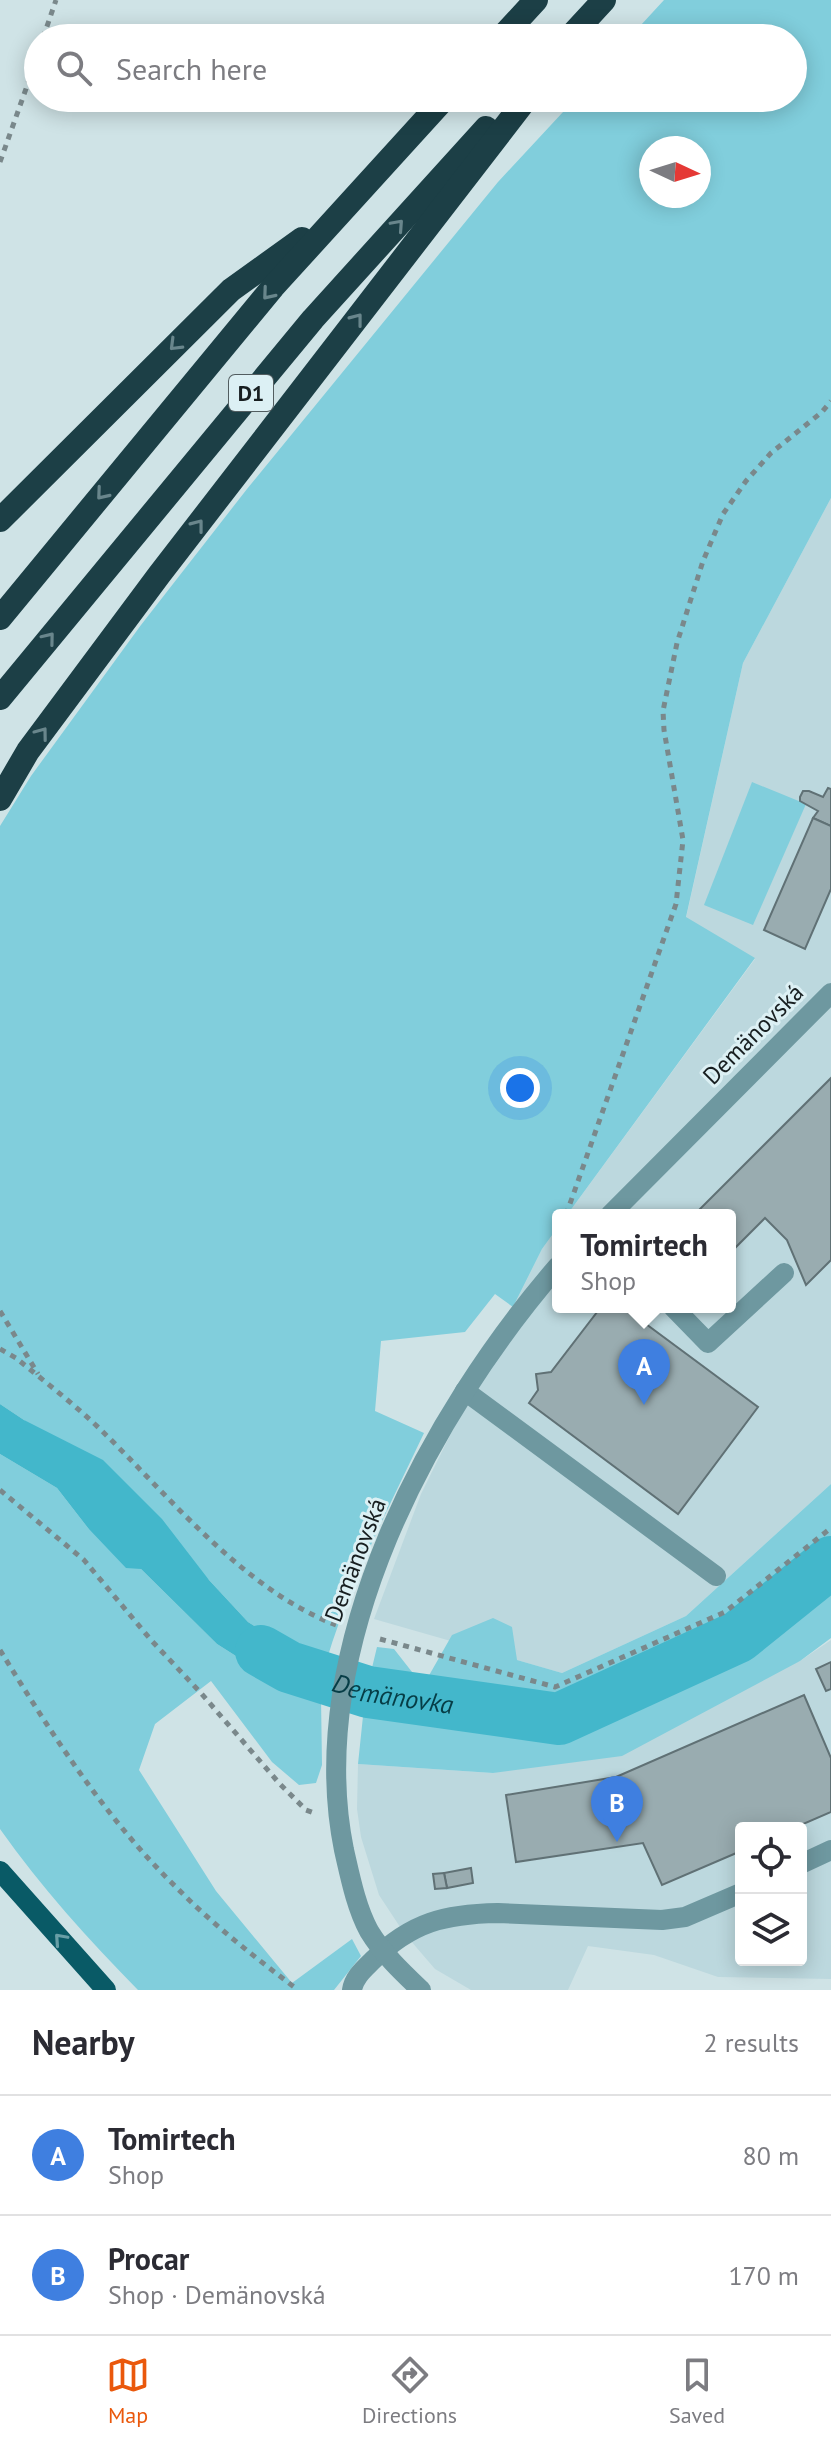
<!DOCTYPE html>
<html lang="en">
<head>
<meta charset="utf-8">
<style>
	:root { --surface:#fff; --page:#f2f2f3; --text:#2b2b33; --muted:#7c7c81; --line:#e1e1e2; --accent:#ea580c }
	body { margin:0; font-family:"PT Sans",sans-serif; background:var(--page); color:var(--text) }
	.controls { position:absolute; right:24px; bottom:24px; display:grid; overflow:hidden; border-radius:8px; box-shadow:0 4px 20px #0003 }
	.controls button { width:72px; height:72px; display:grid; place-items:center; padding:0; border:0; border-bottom:2px solid var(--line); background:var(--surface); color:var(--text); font:40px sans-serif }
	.compass { position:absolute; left:639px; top:136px; width:72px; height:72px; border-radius:50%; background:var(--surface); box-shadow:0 4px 20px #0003; rotate:94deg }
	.you { position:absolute; left:520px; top:1088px; width:28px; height:28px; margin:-20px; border:6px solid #fff; border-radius:50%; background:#1a73e8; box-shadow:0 0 0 12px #1a73e833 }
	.badge { display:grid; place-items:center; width:52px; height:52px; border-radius:50%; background:var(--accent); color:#fff; font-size:26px; font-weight:700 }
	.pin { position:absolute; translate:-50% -66px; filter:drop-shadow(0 2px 4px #0008) }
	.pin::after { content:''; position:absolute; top:42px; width:28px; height:24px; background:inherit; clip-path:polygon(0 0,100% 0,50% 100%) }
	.popup { position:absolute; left:552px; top:1209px; width:184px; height:104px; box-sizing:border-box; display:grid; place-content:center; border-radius:8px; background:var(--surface); filter:drop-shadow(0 2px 6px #0005); font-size:26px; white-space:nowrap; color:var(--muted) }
	.popup b { font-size:30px; color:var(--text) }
	.popup::after { content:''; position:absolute; left:50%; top:100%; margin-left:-16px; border:16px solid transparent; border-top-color:var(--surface) }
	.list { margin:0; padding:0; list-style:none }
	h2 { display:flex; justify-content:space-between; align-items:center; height:104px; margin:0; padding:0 32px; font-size:34px }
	h2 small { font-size:26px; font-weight:400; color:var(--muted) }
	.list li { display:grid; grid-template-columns:52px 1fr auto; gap:24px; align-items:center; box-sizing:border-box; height:120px; padding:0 32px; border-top:2px solid var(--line) }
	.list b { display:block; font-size:30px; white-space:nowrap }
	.list p { margin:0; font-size:26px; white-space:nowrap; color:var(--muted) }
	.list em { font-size:26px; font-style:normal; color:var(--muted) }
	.icon { flex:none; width:44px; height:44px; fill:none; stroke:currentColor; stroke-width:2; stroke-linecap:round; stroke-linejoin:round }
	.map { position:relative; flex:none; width:831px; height:1990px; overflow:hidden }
	.search { position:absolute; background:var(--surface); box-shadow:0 4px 20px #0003; left:24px; right:24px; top:24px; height:88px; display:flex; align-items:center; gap:20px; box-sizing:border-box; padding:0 28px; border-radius:44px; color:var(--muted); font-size:30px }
	.sheet { height:344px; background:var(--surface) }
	nav { display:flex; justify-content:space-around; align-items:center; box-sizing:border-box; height:112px; border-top:2px solid var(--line); background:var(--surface); font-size:22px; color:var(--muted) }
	nav a { display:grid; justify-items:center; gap:4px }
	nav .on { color:var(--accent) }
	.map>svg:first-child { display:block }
	.built { fill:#bcd8de; fill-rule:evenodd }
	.green { fill:#81cedc; fill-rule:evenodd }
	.water { fill:#43b7cb }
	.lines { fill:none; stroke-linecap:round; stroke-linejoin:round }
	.river { stroke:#43b7cb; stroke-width:52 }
	.building { fill:#99acb0; stroke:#607175; stroke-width:2 }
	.path { stroke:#7a888b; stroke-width:5; stroke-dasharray:6 6; stroke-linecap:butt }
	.minor { stroke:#6e98a0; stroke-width:20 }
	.major { stroke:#095a66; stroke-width:20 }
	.highway { stroke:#1c3f46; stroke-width:24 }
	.oneway { stroke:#69868c }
	.oneway2 { stroke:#689ea6 }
	.labels { text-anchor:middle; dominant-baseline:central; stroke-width:6; stroke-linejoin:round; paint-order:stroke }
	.shield { fill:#dcf0f4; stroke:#525d60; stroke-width:2 }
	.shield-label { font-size:22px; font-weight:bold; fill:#171e20 }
	.street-label { font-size:24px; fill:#171e20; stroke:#dcf0f4 }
	.water-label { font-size:26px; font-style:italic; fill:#063d46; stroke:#dcf0f4 }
</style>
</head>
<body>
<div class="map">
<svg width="831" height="1990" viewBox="0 0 831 1990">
	<rect width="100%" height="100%" fill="#cfe3e6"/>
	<g class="built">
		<path d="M831 498V1484L686 1616 562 1673 374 1619 421 1494 542 1249 558 1227V1307H730V1215H567L755 959 686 918 743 663Z"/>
		<path d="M831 1640V1979L718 1977 654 1955 588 1946 568 1990H471L435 1969 404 1933 379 1895 361 1837 357 1809 358 1764 493 1773 800 1661ZM741 1828H801V1960H741Z"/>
	</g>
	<g class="green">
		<path d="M664 0H831V498L743 663 686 917 755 958 567 1215H558V1227L542 1249 513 1307 495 1294 465 1332 381 1341 375 1411 424 1433C389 1507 351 1580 327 1659L296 1652 248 1622 209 1580 24 1420 0 1404V826L31 776 141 625 247 489 498 182 576 98H793V38H629ZM651 148H699V196H651Z"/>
		<path d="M752 782 806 804 753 925 704 905Z"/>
		<path d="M0 1454 57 1488 88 1528 141 1569 217 1644 272 1679 321 1698 322 1765 316 1783 299 1785 272 1762 211 1681 155 1724 139 1770 216 1891 292 1983 352 1939 361 1956 334 1990H138C88 1939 41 1887 0 1829Z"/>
		<path d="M831 1484V1638L800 1661 622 1756 493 1773 358 1764 365 1697 377 1647 394 1649 423 1686 452 1635 493 1618 512 1627 517 1660 562 1673 686 1616Z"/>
	</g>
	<path class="water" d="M0 1404 24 1420 103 1460 162 1519 209 1580 248 1622 296 1652 327 1659 321 1698 272 1679 217 1644 141 1569 126 1568 88 1528 57 1488 0 1454Z"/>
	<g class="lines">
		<path class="river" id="s1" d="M261 1651 289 1667 368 1692 559 1719 738 1637 831 1562"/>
	</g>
	<g class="building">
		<path d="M828 788 831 789V826L813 818 818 811 800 801V797L803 791H809L823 797Z"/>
		<path d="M813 818 831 826V889L805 949 764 930Z"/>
		<path d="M831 1078V1260L806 1285 787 1240 765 1218 730 1253V1215H694Z"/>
		<path d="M601 1307H623L758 1407 678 1514 529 1403 538 1390 536 1374 551 1372Z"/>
		<path d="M831 1662V1689L826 1691 816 1669Z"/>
		<path d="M804 1695 831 1758V1812L794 1828H741V1851L662 1885 643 1843 516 1862 506 1795 616 1777Z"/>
		<path d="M471 1868 473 1883 447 1888 444 1873Z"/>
		<path d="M444 1873 447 1888 435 1889 433 1874Z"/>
	</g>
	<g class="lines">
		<g class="path">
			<path d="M43 38 56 0"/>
			<path d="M0 162 38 55"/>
			<path d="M566 1215 676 904 683 840 664 730 663 711 677 643 703 561 723 514 746 481 771 453 822 412 831 401"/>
			<path d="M0 1311 38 1374"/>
			<path d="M0 1349 16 1358C44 1381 74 1404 101 1430 171 1498 243 1589 336 1625"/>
			<path d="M0 1490 84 1560 151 1640 200 1692 279 1783 306 1810 317 1814"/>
			<path d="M380 1639 555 1687 725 1612 831 1528"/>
			<path d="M0 1650C51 1733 106 1819 176 1887 213 1925 256 1958 298 1990"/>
		</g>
		<g class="minor">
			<path d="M610 1215 831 993"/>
			<path d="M673 1307 708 1343 784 1273"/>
			<path d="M465 1391 716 1576"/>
			<path d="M801 1864 831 1850"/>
			<path d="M352 1990C354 1977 364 1969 373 1960 412 1922 445 1914 498 1913L662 1920 685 1917 741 1893"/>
			<path d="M421 1990C401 1971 383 1954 369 1931 356 1907 350 1876 344 1850 303 1648 430 1414 558 1266"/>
		</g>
		<path class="major" d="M0 1871 106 1990"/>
		<g class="highway">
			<path d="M501 38 536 0"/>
			<path d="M569 38 604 0"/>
			<path d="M0 520 231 290 302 239"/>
			<path d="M0 618 273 287 445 98"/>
			<path d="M0 698 313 319 486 128"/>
			<path d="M0 799 28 751 159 575 527 98"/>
		</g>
	</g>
	<defs><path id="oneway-chevron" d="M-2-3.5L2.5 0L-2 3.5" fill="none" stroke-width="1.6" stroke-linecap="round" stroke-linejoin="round" transform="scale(2)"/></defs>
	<g class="oneway">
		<use href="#oneway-chevron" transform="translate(398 225) rotate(-48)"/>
		<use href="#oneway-chevron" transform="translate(268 294) rotate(130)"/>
		<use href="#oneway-chevron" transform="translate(357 319) rotate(-52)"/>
		<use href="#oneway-chevron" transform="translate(175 345) rotate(135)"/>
		<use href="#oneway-chevron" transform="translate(102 494) rotate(130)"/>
		<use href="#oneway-chevron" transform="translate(198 525) rotate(-52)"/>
		<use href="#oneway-chevron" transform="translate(49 638) rotate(-51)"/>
		<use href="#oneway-chevron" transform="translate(42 733) rotate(-53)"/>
	</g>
	<use class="oneway2" href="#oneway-chevron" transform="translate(60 1939) rotate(-132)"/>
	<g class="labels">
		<rect class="shield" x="229" y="375" width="44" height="36" rx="6"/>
		<g class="shield-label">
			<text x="251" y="393">D1</text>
		</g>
		<g class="street-label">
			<text transform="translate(753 1034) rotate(-45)">Demänovská</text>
			<text transform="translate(355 1560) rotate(-69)">Demänovská</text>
		</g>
		<g class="water-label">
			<text stroke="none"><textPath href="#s1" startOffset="140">Demänovka</textPath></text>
		</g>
	</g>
</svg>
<div class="controls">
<button><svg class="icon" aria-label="locate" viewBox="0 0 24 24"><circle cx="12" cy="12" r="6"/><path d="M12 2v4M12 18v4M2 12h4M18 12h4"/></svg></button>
<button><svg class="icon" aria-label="layers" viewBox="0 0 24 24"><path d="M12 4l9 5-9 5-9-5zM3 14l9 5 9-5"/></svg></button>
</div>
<svg class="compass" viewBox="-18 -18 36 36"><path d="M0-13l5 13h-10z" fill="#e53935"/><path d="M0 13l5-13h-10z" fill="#7c7c81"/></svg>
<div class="you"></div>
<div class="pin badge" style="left:644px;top:1405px;background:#3f7fe0">A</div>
<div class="popup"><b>Tomirtech</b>Shop</div>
<div class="pin badge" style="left:617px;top:1842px;background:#3f7fe0">B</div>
<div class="search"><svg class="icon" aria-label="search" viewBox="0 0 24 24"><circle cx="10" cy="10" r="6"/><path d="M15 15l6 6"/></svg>Search here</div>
</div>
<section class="sheet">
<h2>Nearby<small>2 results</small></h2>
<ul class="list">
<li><span class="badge" style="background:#3f7fe0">A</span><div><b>Tomirtech</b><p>Shop</p></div><em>80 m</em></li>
<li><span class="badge" style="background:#3f7fe0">B</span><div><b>Procar</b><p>Shop · Demänovská</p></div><em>170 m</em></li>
</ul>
</section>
<nav>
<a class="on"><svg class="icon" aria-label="map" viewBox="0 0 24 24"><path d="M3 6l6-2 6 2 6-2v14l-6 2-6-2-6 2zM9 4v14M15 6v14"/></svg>Map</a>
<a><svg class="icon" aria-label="directions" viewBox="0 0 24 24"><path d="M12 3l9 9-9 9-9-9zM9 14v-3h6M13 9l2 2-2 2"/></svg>Directions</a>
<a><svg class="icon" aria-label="saved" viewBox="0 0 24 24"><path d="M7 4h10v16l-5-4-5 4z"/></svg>Saved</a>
</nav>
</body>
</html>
